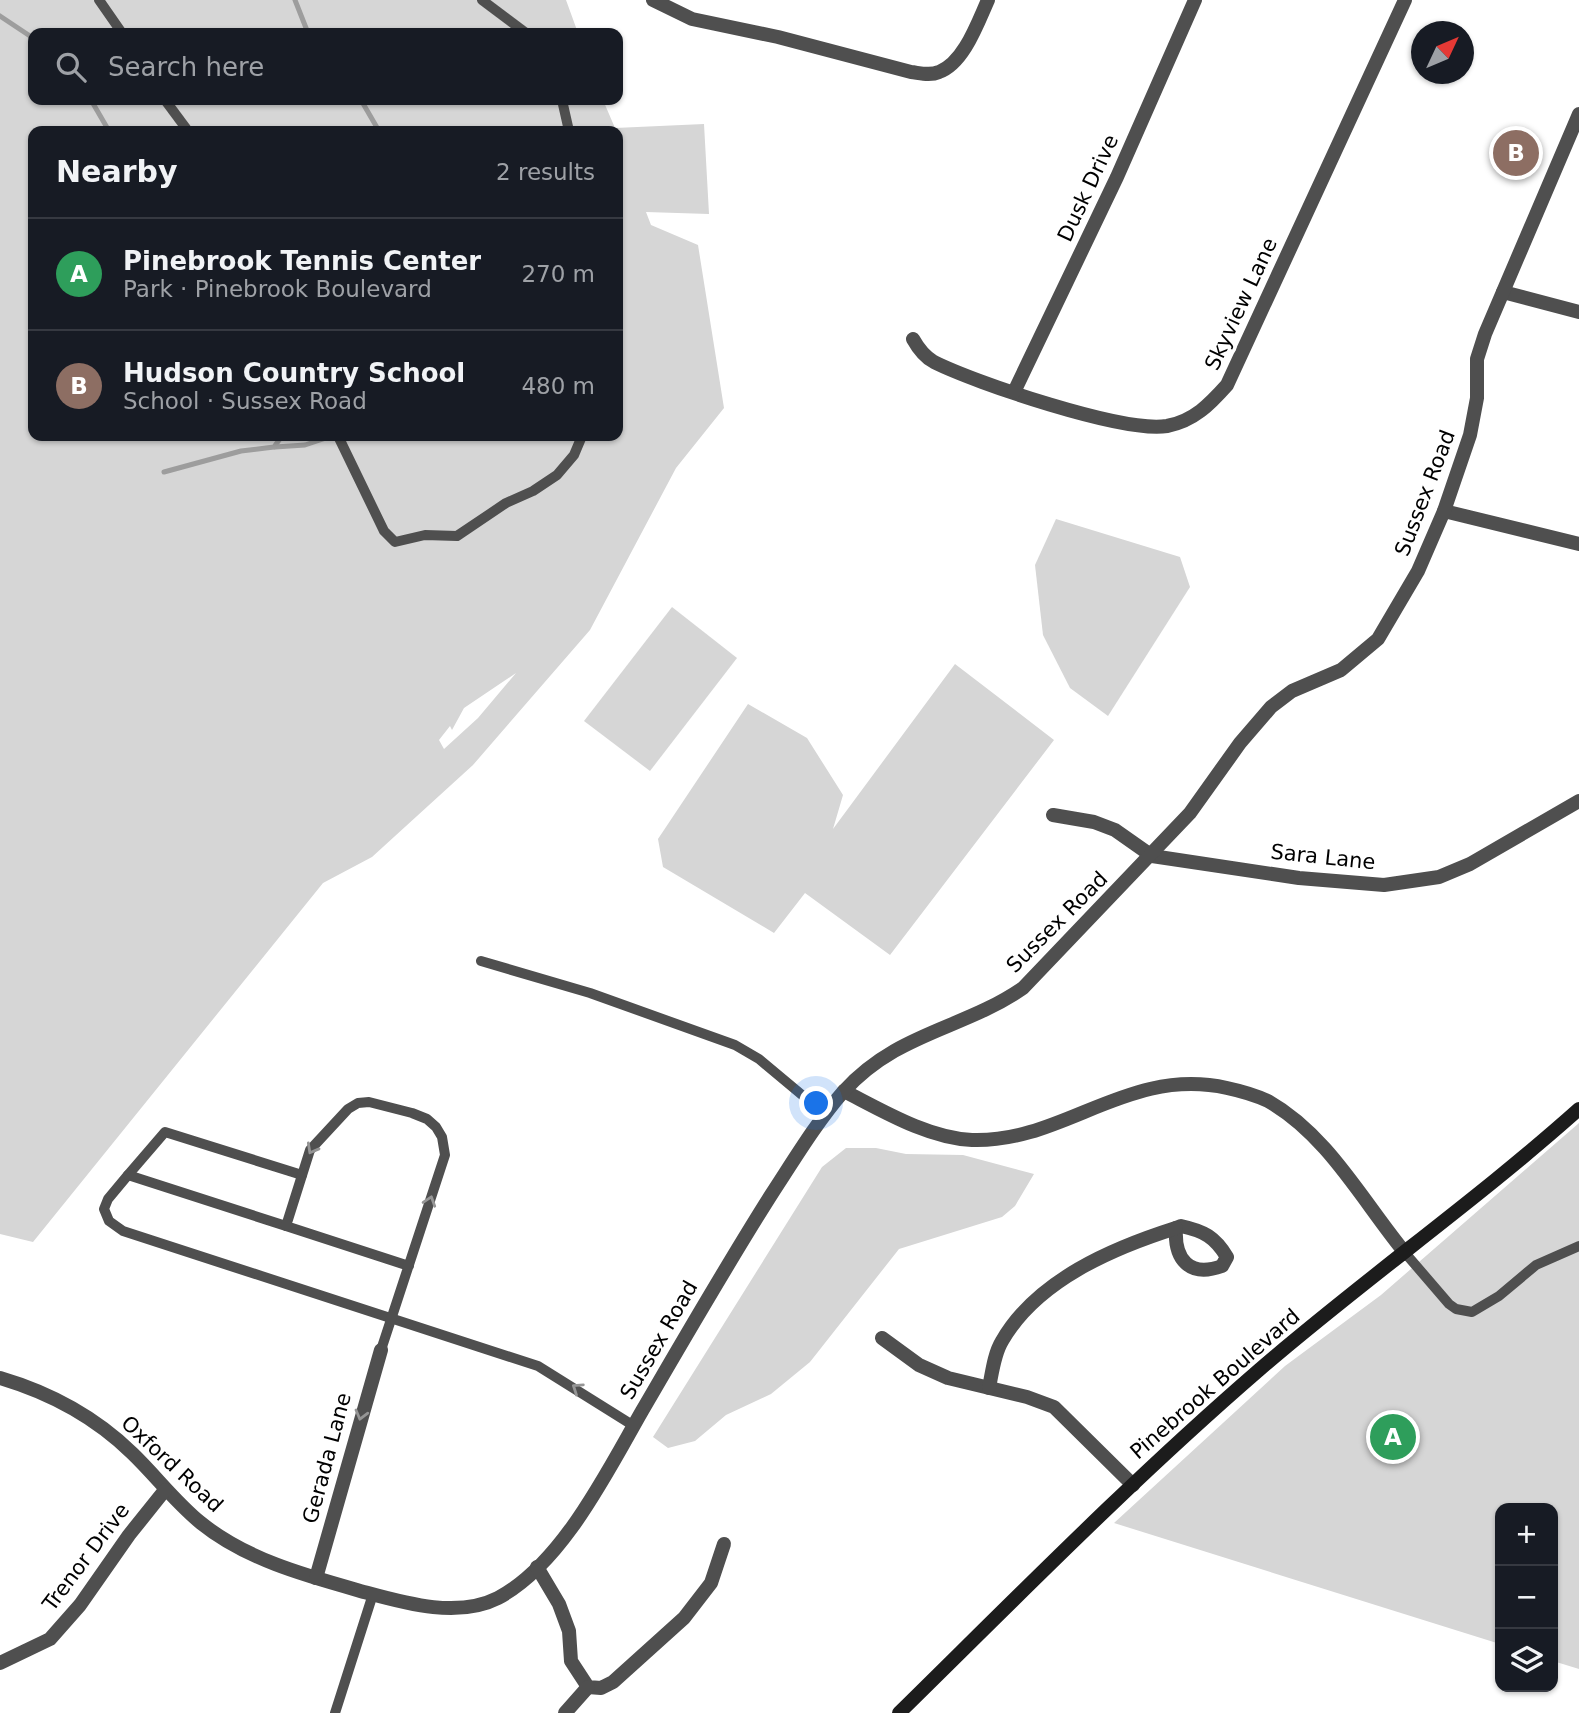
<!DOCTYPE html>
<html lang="en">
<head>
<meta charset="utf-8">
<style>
	:root { --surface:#171b24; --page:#242831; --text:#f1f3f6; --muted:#9ea1a6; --line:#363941; --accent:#d93025 }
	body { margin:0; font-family:"DejaVu Sans",sans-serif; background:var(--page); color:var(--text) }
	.controls { position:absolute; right:21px; bottom:21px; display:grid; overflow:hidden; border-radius:14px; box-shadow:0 2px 5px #0004 }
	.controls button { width:63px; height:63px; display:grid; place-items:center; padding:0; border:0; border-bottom:2px solid var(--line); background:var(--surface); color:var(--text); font:35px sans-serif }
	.compass { position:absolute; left:1411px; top:21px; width:63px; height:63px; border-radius:50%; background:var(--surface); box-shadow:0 2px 5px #0004; rotate:46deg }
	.you { position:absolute; left:817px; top:1104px; width:24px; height:24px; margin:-18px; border:5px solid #fff; border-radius:50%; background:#1a73e8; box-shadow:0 0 0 10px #1a73e833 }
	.badge { display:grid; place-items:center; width:46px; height:46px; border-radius:50%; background:var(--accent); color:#fff; font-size:23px; font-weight:700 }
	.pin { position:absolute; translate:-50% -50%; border:4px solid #fff; box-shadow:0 2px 7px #0006 }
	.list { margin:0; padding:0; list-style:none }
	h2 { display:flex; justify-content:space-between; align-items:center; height:91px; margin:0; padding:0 28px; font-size:30px }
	h2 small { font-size:23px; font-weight:400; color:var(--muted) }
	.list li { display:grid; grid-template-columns:46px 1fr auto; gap:21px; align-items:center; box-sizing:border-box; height:112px; padding:0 28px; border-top:2px solid var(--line) }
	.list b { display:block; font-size:26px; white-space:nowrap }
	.list p { margin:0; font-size:23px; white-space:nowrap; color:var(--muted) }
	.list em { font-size:23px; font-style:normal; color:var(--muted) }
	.icon { flex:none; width:38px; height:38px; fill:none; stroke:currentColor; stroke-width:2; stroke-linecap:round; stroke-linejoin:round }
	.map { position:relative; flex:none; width:1579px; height:1713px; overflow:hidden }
	.search { position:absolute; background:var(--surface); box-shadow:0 2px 5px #0004; left:28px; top:28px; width:595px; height:77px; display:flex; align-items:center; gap:18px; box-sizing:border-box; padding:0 24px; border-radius:14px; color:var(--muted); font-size:26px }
	.panel { position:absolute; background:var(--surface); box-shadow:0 2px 5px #0004; left:28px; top:126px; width:595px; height:315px; border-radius:14px }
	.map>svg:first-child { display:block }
	.green { fill:#d6d6d6; fill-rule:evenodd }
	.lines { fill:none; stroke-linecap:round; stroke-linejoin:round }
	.stream { stroke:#9d9d9d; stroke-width:5 }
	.lane { stroke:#4f4f4f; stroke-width:10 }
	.street { stroke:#4f4f4f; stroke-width:14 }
	.secondary { stroke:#1c1c1c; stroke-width:14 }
	.oneway { stroke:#959595 }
	.labels { text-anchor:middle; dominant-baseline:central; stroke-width:7; stroke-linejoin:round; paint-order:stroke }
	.street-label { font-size:21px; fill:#000; stroke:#fff }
</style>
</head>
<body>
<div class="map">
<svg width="1579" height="1713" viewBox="0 0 1579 1713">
	<rect width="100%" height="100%" fill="#fff"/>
	<g class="green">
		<path d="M0 0H566L578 33H33V100H603L615 128 704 124 709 214 646 212 651 225 698 245 724 408 676 468 590 630 473 765 372 857 323 883 33 1242 0 1234ZM33 131H618V436H33ZM516 673 478 718 444 749 439 740 450 726 452 730 464 708Z"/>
		<path d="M1056 519 1180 557 1190 587 1108 716 1070 688 1043 635 1035 565Z"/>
		<path d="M672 607 737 658 650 771 584 721Z"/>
		<path d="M955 664 1054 740 890 955 805 893 774 933 663 867 658 839 748 704 807 738 843 795 833 829Z"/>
		<path d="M1579 1123V1669L1553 1661V1508H1500V1644L1114 1523 1285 1366 1381 1295Z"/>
		<path d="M846 1148H876L906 1154 963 1155 1034 1174 1015 1206 1002 1217 899 1249 810 1362 771 1394 726 1415 695 1441 668 1448 653 1437 822 1167Z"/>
	</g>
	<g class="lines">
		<g class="stream">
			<path d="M295 0 308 33"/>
			<path d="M0 16 33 38"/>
			<path d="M91 100 109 131"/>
			<path d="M361 100 379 131"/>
			<path d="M275 447 305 445 332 436"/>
			<path d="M164 472 241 451 274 447 282 436"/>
		</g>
		<g class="lane">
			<path d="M99 0 122 33"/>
			<path d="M482 0 526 33"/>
			<path d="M165 100 188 131"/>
			<path d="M562 100 569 131"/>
			<path d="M338 436 384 531 395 542 425 535 457 536 506 503 533 491 557 475 574 455 582 436"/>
			<path d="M481 961 590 993 735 1045 759 1059 826 1115"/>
			<path d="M128 1175 108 1199 104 1209 109 1221 123 1231 538 1366 634 1426"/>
			<path d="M286 1226 128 1175 165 1132 302 1175"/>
			<path d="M1406 1254 1449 1304 1456 1309 1472 1312 1499 1296 1536 1265 1579 1246"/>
			<path d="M381 1350 445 1155 442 1137 436 1127 427 1119 412 1113 369 1102 358 1103 348 1109 310 1150 286 1226 409 1266"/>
			<path d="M335 1713 373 1594"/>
		</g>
		<g class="street">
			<path d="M653 0 692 19 778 37 911 72C920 73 930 76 939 72 964 63 978 22 988 0"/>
			<path d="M1503 292 1579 312"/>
			<path d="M913 339C918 348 925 357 934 362 976 383 1123 433 1167 426 1194 421 1210 404 1227 385L1405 0"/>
			<path d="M1014 392 1117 177 1195 0"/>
			<path d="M1444 511 1579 544"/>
			<path d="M1053 815 1094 822 1115 830 1152 856 1299 878 1384 885 1439 877 1470 864 1579 801"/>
			<path d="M844 1091C883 1111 928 1138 972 1140 1064 1143 1127 1066 1227 1088 1241 1091 1255 1095 1268 1101 1328 1135 1363 1202 1406 1254"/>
			<path d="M1181 1226C1204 1231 1215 1237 1227 1257L1222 1266C1189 1278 1174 1259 1176 1228Z"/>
			<path d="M882 1338 919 1365 948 1378 1027 1397 1054 1407 1133 1485"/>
			<path d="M0 1378C51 1393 94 1416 132 1453 156 1476 175 1502 201 1523 248 1561 311 1577 368 1593 408 1604 459 1618 498 1598 562 1564 607 1472 642 1411 684 1339 726 1266 771 1195 794 1160 816 1123 843 1092 897 1032 962 1030 1023 988L1190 813 1240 743 1271 707 1292 691 1341 670 1378 639 1418 571 1444 511 1470 435 1477 398V359L1485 334 1579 114"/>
			<path d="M989 1388C992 1373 994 1354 1002 1341 1037 1280 1113 1248 1176 1228"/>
			<path d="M537 1567 559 1604 569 1631 571 1661 588 1687 601 1688 613 1682 684 1618 711 1583 724 1544"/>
			<path d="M316 1578 381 1350"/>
			<path d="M0 1663 50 1639 80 1605 129 1535 165 1490"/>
			<path d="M565 1713 588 1687"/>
		</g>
		<path class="secondary" d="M899 1713C1017 1597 1134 1478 1259 1370 1363 1280 1476 1201 1579 1109"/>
	</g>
	<defs><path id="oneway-chevron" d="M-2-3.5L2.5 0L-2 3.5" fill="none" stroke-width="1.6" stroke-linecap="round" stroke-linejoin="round" transform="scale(1.75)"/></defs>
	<g class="oneway">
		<use href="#oneway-chevron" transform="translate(312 1149) rotate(119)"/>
		<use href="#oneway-chevron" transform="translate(430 1201) rotate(-72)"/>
		<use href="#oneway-chevron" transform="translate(577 1388) rotate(-146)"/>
		<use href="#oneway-chevron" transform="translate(361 1415) rotate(105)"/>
	</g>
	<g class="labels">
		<g class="street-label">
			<text transform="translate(1088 188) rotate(-65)">Dusk Drive</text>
			<text transform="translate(1241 304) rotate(-65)">Skyview Lane</text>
			<text transform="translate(1425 493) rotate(-69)">Sussex Road</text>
			<text transform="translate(1323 857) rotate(6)">Sara Lane</text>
			<text transform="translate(1057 922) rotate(-45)">Sussex Road</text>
			<text transform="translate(659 1340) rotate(-60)">Sussex Road</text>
			<text transform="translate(1215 1384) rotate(-41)">Pinebrook Boulevard</text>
			<text transform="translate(327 1458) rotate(-75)">Gerada Lane</text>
			<text transform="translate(172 1464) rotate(43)">Oxford Road</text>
			<text transform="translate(86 1557) rotate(-53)">Trenor Drive</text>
		</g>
	</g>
</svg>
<div class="controls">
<button>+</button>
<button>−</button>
<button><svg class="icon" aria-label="layers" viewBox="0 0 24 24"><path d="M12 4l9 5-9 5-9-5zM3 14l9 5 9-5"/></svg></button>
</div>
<svg class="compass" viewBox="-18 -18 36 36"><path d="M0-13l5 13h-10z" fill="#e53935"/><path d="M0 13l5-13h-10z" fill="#9ea1a6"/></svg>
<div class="you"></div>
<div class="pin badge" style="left:1393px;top:1437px;background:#2e9e5b">A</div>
<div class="pin badge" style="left:1516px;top:153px;background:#8d6e63">B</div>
<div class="search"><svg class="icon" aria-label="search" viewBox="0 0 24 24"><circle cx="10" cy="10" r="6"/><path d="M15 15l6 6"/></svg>Search here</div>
<section class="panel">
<h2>Nearby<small>2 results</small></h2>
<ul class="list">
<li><span class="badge" style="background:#2e9e5b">A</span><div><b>Pinebrook Tennis Center</b><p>Park · Pinebrook Boulevard</p></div><em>270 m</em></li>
<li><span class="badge" style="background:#8d6e63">B</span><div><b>Hudson Country School</b><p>School · Sussex Road</p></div><em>480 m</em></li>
</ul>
</section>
</div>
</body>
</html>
